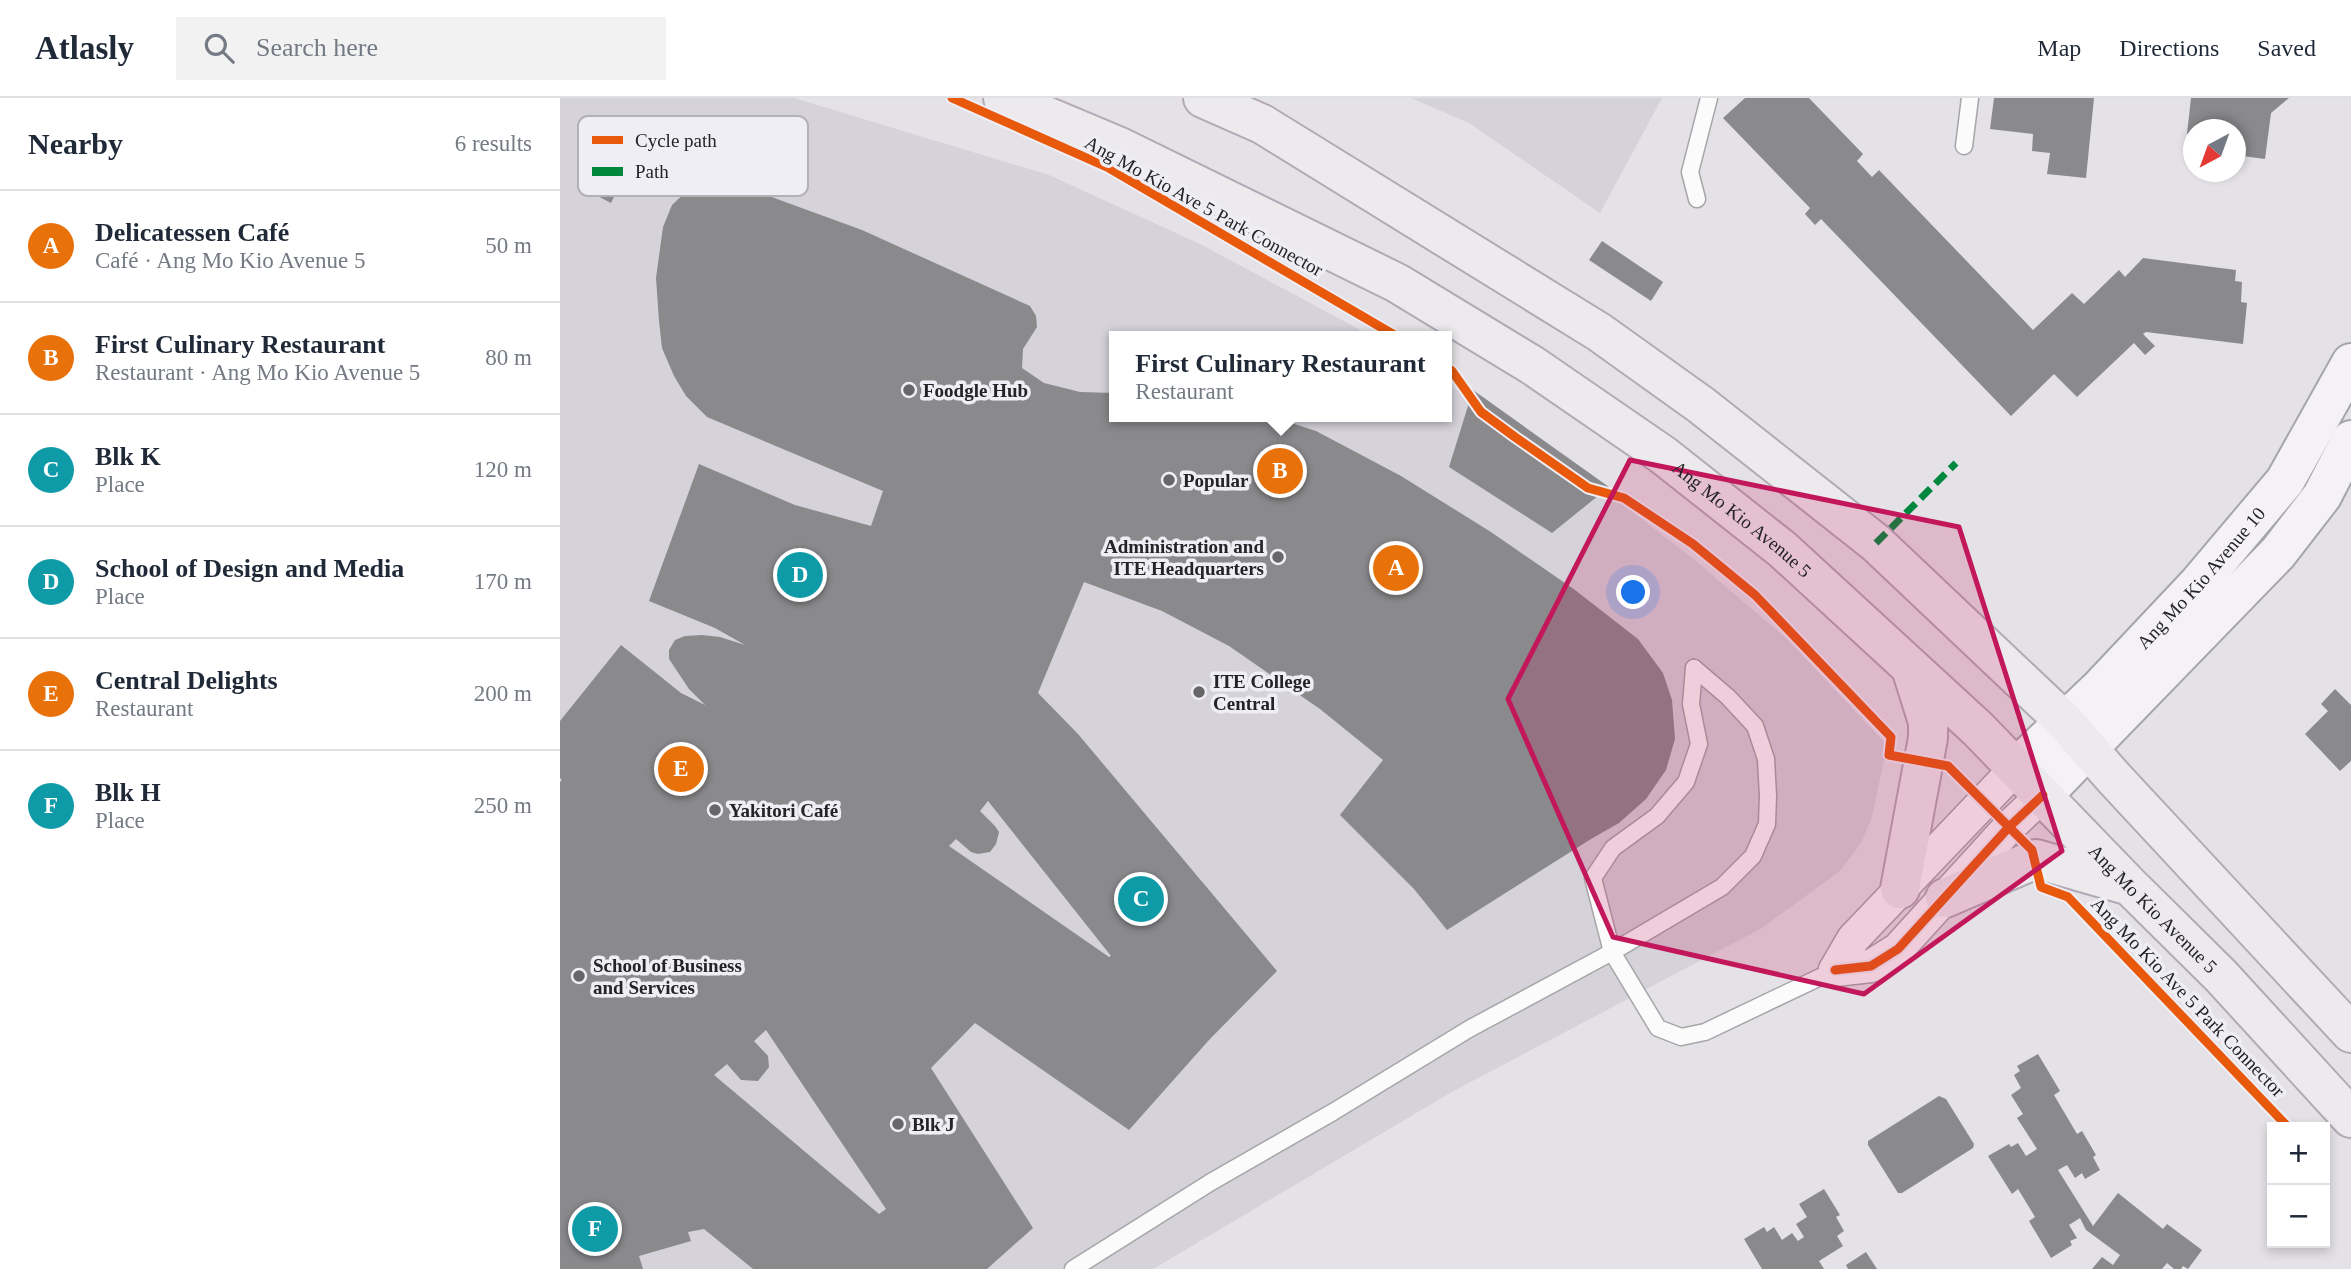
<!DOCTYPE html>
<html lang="en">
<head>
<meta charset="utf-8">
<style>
	:root { --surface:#fff; --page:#f2f2f3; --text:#1f2937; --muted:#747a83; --line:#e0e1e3; --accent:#0b8043 }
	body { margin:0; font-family:Georgia,serif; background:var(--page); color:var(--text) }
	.controls { position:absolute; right:21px; bottom:21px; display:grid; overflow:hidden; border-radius:0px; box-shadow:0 4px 10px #0003 }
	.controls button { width:63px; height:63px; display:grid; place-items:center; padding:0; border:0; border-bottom:2px solid var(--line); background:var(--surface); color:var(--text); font:35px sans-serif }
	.compass { position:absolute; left:1623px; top:21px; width:63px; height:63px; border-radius:50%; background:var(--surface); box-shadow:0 4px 10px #0003; rotate:221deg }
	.you { position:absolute; left:1074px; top:495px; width:24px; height:24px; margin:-18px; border:5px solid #fff; border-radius:50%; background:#1a73e8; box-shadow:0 0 0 10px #1a73e833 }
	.badge { display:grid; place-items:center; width:46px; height:46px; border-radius:50%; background:var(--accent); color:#fff; font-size:23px; font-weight:700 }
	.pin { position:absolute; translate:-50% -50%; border:4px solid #fff; box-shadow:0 2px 7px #0006 }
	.popup { position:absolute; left:549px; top:233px; width:343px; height:91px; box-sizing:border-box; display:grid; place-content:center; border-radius:0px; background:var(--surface); filter:drop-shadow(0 2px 5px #0005); font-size:23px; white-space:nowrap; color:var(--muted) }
	.popup b { font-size:26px; color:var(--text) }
	.popup::after { content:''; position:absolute; left:50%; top:100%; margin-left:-14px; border:14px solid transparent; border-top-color:var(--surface) }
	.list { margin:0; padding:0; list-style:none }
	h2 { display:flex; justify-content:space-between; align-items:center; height:91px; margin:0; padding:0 28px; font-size:30px }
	h2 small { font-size:23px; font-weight:400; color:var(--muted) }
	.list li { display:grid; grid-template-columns:46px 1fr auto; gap:21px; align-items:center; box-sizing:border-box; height:112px; padding:0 28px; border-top:2px solid var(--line) }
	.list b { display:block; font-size:26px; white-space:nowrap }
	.list p { margin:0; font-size:23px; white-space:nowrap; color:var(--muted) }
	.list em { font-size:23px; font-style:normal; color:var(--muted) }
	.icon { flex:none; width:38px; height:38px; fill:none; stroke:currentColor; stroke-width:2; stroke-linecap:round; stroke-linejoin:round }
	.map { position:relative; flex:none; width:1791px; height:1171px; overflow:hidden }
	header { display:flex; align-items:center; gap:42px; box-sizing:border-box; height:98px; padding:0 35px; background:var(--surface); border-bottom:2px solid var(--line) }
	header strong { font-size:33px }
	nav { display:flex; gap:38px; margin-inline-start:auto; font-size:24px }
	.search { width:490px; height:63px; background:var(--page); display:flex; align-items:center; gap:18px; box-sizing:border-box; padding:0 24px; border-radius:0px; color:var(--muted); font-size:26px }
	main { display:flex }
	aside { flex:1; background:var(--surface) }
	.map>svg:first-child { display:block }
	.built { fill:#d5d2da }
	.building { fill:#8a898c; fill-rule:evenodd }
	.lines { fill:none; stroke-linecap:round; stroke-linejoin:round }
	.service-casing { stroke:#a6a5a8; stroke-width:19 }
	.minor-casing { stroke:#a6a5a8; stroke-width:35 }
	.secondary-casing { stroke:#a6a5a8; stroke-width:42 }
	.primary-casing { stroke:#b1a9b4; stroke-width:42 }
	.service { stroke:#fbfbfb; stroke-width:16 }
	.minor { stroke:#fbfbfb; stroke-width:32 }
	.secondary { stroke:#f4f2f5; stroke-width:38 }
	.primary { stroke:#edeaee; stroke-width:38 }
	.quiet { stroke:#00873e; stroke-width:7; stroke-dasharray:14 7; stroke-linecap:butt }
	.cycleway-casing { stroke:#f0eef5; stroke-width:13 }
	.cycleway { stroke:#e8590c; stroke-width:9 }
	.marked { fill:#c2185b; fill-opacity:0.2; stroke:#c2185b; stroke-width:5; stroke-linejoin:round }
	.poi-dot { fill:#676669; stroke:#f0eef5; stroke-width:2.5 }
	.labels { text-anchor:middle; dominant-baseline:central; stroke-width:7; stroke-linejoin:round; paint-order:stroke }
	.street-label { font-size:19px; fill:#242325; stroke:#f0eef5 }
	.poi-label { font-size:19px; font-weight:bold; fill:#242325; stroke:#f0eef5; text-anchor:start }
	.key { fill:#f0eef5; stroke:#b3b1b7; stroke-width:2 }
	.key-label { font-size:19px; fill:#242325 }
</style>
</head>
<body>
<header>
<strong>Atlasly</strong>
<div class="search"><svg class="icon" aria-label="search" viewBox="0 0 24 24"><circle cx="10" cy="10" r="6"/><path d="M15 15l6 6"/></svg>Search here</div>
<nav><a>Map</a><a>Directions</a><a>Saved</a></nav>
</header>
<main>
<aside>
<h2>Nearby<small>6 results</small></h2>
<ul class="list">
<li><span class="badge" style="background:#e8710a">A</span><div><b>Delicatessen Café</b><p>Café · Ang Mo Kio Avenue 5</p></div><em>50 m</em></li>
<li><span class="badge" style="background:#e8710a">B</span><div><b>First Culinary Restaurant</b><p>Restaurant · Ang Mo Kio Avenue 5</p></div><em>80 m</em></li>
<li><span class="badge" style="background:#0f9aa8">C</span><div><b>Blk K</b><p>Place</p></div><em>120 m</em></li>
<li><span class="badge" style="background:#0f9aa8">D</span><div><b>School of Design and Media</b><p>Place</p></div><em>170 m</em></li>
<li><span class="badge" style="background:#e8710a">E</span><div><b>Central Delights</b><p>Restaurant</p></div><em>200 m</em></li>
<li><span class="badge" style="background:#0f9aa8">F</span><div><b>Blk H</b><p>Place</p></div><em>250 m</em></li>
</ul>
</aside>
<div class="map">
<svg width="1791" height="1171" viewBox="0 0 1791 1171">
	<rect width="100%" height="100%" fill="#e4e2e6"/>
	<g class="built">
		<path d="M0 0H234L489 77 640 146 806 235 812 238H554V319H886V285L905 297 931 335 1013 391 1057 402 1131 459 1227 541 1327 647 1312 719 1301 745 1280 773 1202 830 890 995 593 1171H0Z"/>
		<path d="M851 0H1102L1040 115 909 25Z"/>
	</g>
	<g class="building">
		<path d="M1185 0H1249L1303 56 1297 63 1312 79 1319 72 1473 232 1512 195 1524 206 1559 172 1565 179 1583 160 1676 172 1675 183 1682 184 1681 204 1687 205 1683 246 1586 234 1583 236 1595 248 1585 257 1574 245 1517 299 1494 276 1451 318 1261 121 1255 127 1245 116 1250 110 1163 20Z"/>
		<path d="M1434 0H1534L1526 80 1487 76 1490 55 1472 53 1473 36 1430 31Z"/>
		<path d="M1631 0H1729L1711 15 1705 61 1675 57V32H1633V37L1627 36Z"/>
		<path d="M41 52 70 66 51 105 22 90Z"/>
		<path d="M148 86 179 87 302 132 470 208 476 218 477 229 463 251 462 270 484 285 520 294 554 295V319H713L756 333 841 378 931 434 1015 492 1078 541 1103 575 1112 602 1115 641 1106 672 1086 701 1059 725 1031 741 887 832 854 791 780 717 823 662 760 611 669 548 602 513 524 484 478 595 518 636 717 873 649 942 569 1032 415 925 371 970 473 1130 427 1171H193L144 1131 128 1134 131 1143 79 1158 83 1171H0V684L2 682 0 680V623L61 547 121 595 145 607 129 591 109 561V552L115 542 125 538 142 537 160 539 185 547 155 530 89 503 139 366 235 407 311 428 323 393 147 319 126 298 114 278 102 250 99 223 96 180 103 129 112 107 130 90ZM428 703 551 858 549 859 389 748 396 741 411 754 418 756 430 754 436 746 439 734 435 728 420 713ZM206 932 326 1111 319 1116 154 977 167 966 181 982 198 983 209 969 208 958 194 943Z"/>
		<path d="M1042 143 1103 184 1091 203 1029 162Z"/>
		<path d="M913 292 1049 389 992 435 889 369Z"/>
		<path d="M1775 591 1791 607V663L1780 673 1745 636 1768 613 1761 606Z"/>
		<path d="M1478 956 1500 993 1494 997 1517 1036 1522 1033 1536 1057 1533 1059 1540 1072 1525 1081 1522 1075 1515 1080 1507 1067 1498 1072 1533 1128 1558 1095 1603 1131 1607 1126 1642 1152 1628 1171 1623 1168 1621 1171H1614L1607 1165 1602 1171H1532L1542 1159 1553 1167 1560 1157 1526 1132 1520 1120 1509 1127 1517 1140 1510 1143 1512 1147 1491 1160 1469 1123 1475 1119 1458 1091 1452 1096 1428 1058 1449 1046 1451 1049 1458 1045 1466 1058 1477 1051 1457 1020 1463 1016 1451 997 1461 990 1454 977 1460 973 1457 968Z"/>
		<path d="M1379 998 1386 1001 1414 1046 1413 1050 1342 1095H1338L1308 1047V1043Z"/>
		<path d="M1264 1091 1280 1117 1276 1119 1284 1133 1277 1138 1283 1148 1259 1163 1264 1171H1202L1184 1141 1204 1129 1207 1134 1214 1129 1222 1142 1232 1135 1238 1143 1244 1139 1236 1126 1247 1119 1239 1106Z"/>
		<path d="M1306 1154 1317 1171H1288L1286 1167Z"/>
	</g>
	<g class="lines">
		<g class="service-casing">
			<g id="service">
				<path d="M1404 48 1410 0"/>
				<path d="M1137 101 1130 74 1149 0"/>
				<path d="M1134 570 1131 606 1139 646 1126 684 1097 718 1053 750 1033 780 1052 854 1098 930 1121 939 1145 934 1275 872"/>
				<path d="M513 1171 651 1084 773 1014 909 931 1052 854 1162 789 1193 758 1207 726 1208 698 1206 661 1195 628 1168 599 1134 570"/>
			</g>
		</g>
		<g class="minor-casing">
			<g id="minor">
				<path d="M1275 872 1311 868 1338 851 1449 729 1483 697"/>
				<path d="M1275 872 1293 841 1457 669"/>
			</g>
		</g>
		<g class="secondary-casing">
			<g id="secondary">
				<path id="s1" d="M1457 669 1540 590 1638 486 1725 383 1791 265"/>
				<path d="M1483 697 1718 455 1762 398 1791 342"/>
			</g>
		</g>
		<g class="primary-casing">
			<g id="primary">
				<path id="s2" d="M443 0 560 49 837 185 972 267 1103 357 1222 451 1418 631 1569 787 1661 878 1791 1020"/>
				<path d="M643 0 702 26 1039 234 1141 307 1316 445 1504 623 1553 679 1791 935"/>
				<path d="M1340 791 1368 640V624L1351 570"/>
				<path d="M1385 800 1476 761 1567 787"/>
			</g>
		</g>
		<use href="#service" class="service"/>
		<use href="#minor" class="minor"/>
		<use href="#secondary" class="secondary"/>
		<use href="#primary" class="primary"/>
		<path class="quiet" d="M1316 445 1396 365"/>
		<g class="cycleway-casing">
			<g id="cycleway">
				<path d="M392 0 549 70 836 238"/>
				<path d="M886 269 892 273 921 314 955 339 1028 390 1064 400 1133 446 1195 497 1331 639 1329 657 1388 668 1472 752 1481 789 1508 799 1728 1029"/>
				<path d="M1275 872 1311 868 1338 851 1449 729 1483 697"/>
			</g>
		</g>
		<use href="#cycleway" class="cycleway"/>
	</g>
	<path class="marked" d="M1070 362 1399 429 1502 753 1304 896 1053 839 948 601Z"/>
	<g class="poi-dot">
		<circle cx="349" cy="292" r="7"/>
		<circle cx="609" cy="382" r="7"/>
		<circle cx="718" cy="459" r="7"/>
		<circle cx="639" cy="594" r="7"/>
		<circle cx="155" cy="712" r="7"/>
		<circle cx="19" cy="878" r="7"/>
		<circle cx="338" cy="1026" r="7"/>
	</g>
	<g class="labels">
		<g class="street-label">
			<text transform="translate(644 108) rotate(29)">Ang Mo Kio Ave 5 Park Connector</text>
			<text stroke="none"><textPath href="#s2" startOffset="854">Ang Mo Kio Avenue 5</textPath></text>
			<text stroke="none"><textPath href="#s1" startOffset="264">Ang Mo Kio Avenue 10</textPath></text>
			<text stroke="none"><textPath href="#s2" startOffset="1421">Ang Mo Kio Avenue 5</textPath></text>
			<text transform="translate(1628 899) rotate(46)">Ang Mo Kio Ave 5 Park Connector</text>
		</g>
		<g class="poi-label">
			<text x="363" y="292">Foodgle Hub</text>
			<text x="623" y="382">Popular</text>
			<text x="704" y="448" text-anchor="end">Administration and<tspan x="704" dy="22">ITE Headquarters</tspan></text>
			<text x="653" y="583">ITE College<tspan x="653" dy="22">Central</tspan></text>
			<text x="169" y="712">Yakitori Café</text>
			<text x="33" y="867">School of Business<tspan x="33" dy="22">and Services</tspan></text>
			<text x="352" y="1026">Blk J</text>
		</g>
	</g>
	<rect x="18" y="18" width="230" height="80" rx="10" class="key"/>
	<rect x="32" y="38" width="31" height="8" fill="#e8590c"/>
	<rect x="32" y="69" width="31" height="9" fill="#00873e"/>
	<g class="key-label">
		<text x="75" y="49">Cycle path</text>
		<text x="75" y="80">Path</text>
	</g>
</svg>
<div class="controls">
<button>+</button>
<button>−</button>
</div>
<svg class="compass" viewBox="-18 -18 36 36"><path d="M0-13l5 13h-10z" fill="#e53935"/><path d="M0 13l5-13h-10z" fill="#747a83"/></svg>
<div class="you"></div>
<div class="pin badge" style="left:836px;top:470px;background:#e8710a">A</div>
<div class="pin badge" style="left:720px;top:373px;background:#e8710a">B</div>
<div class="popup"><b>First Culinary Restaurant</b>Restaurant</div>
<div class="pin badge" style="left:581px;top:801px;background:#0f9aa8">C</div>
<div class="pin badge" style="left:240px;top:477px;background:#0f9aa8">D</div>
<div class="pin badge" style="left:121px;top:671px;background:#e8710a">E</div>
<div class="pin badge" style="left:35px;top:1131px;background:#0f9aa8">F</div>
</div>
</main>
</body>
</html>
